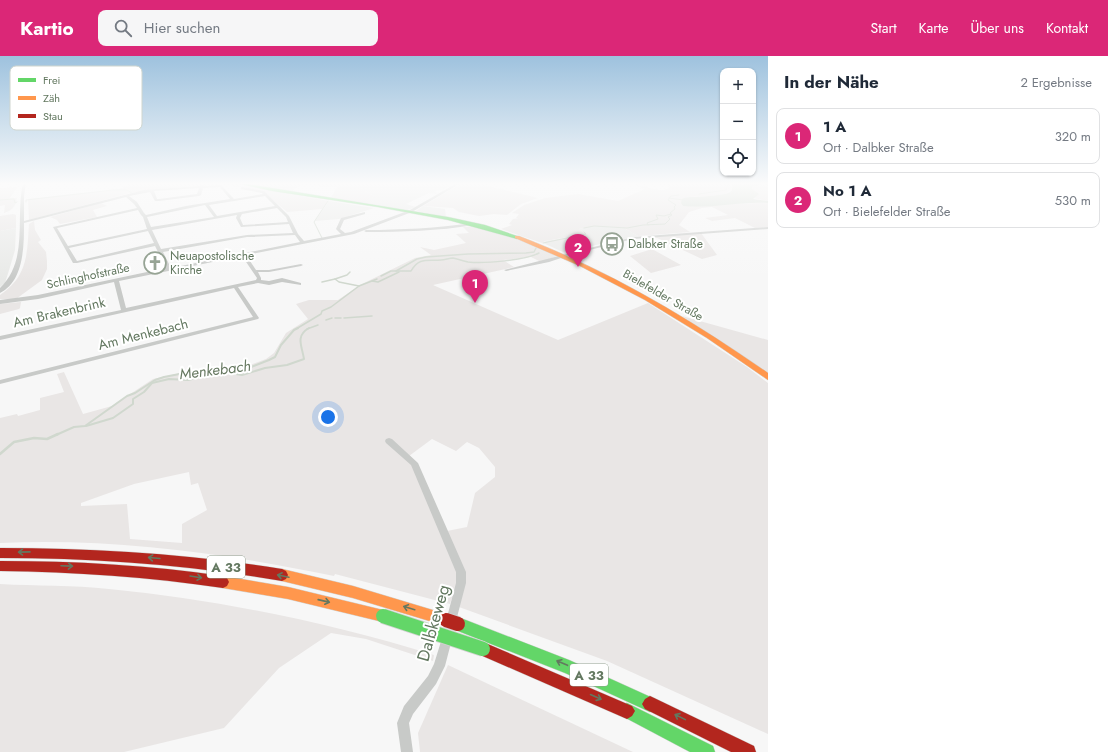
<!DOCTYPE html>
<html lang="de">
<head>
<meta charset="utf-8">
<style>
	:root { --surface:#fff; --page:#f6f6f7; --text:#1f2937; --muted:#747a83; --line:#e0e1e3; --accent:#db2777 }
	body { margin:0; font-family:Jost,sans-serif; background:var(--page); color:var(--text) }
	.controls { position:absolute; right:12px; top:12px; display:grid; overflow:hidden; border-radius:8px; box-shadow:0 1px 3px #0004 }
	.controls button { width:36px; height:36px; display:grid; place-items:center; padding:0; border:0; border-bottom:1px solid var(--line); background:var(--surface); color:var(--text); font:20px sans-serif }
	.you { position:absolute; left:328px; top:361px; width:14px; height:14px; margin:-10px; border:3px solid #fff; border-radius:50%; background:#1a73e8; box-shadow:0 0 0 6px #1a73e833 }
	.badge { display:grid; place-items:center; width:26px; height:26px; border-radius:50%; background:var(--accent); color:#fff; font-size:13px; font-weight:700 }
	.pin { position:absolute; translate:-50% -33px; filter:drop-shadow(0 1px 2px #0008) }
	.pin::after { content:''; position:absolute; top:21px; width:14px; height:12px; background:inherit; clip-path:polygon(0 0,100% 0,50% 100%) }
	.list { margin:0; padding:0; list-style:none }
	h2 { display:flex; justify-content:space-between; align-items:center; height:52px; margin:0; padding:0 16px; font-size:17px }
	h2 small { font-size:13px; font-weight:400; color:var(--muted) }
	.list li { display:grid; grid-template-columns:26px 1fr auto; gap:12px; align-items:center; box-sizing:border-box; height:56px; margin:0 8px 8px; padding:0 8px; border:1px solid var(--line); border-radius:8px }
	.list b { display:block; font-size:15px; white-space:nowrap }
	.list p { margin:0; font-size:13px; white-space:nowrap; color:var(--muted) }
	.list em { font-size:13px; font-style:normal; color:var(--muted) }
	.icon { flex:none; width:22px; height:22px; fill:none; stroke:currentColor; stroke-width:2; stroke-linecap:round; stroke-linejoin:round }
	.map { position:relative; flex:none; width:768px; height:696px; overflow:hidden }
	header { display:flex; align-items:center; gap:24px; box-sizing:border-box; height:56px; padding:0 20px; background:var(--accent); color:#fff }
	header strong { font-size:19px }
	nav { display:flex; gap:22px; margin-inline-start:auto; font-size:14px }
	.search { width:280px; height:36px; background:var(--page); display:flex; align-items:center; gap:10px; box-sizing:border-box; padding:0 14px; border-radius:8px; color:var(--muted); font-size:15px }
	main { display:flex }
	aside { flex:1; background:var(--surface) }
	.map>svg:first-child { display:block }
	.built { fill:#e8e9e7 }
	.green { fill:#e9e6e5; fill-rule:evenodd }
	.water { fill:#d0d8ce }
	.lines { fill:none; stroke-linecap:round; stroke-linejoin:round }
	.stream-far3 { stroke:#d0d8ce; stroke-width:1 }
	.stream-far2 { stroke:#d0d8ce; stroke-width:1.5 }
	.stream-far1 { stroke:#d0d8ce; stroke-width:2 }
	.stream { stroke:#d0d8ce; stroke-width:2.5 }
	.fast-casing { stroke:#d2d4d2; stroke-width:1 }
	.slow-casing { stroke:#d2d4d2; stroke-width:1 }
	.jam-casing { stroke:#d2d4d2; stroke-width:1 }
	.street { fill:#c8cac8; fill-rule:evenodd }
	.fast { fill:#63d668; fill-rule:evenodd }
	.slow { fill:#ff974d; fill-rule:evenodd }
	.jam { fill:#b3261e; fill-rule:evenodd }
	.fast-bridge-casing { stroke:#d1d2d1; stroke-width:16; stroke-linecap:butt }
	.jam-bridge-casing { stroke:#d1d2d1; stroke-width:16; stroke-linecap:butt }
	.fast-bridge { stroke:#63d668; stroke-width:14 }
	.jam-bridge { stroke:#b3261e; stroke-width:14 }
	.oneway { stroke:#637860 }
	.labels { text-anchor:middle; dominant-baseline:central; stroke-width:4; stroke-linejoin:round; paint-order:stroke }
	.far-poi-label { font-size:12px; fill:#637860; stroke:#fff; text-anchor:start }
	.far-street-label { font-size:12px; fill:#637860; stroke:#fff }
	.shield { fill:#fff; stroke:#92a090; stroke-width:1 }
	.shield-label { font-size:13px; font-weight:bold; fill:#637860 }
	.street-label { font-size:14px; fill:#637860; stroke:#fff }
	.water-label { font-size:15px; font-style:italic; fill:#667860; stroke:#fff }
	.near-street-label { font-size:17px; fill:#637860; stroke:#fff }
	.key { fill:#fff; stroke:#d0d6cf; stroke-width:1 }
	.key-label { font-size:11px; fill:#637860 }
</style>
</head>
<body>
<header>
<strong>Kartio</strong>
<div class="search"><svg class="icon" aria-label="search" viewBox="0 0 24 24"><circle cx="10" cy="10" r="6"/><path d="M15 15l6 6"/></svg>Hier suchen</div>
<nav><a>Start</a><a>Karte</a><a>Über uns</a><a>Kontakt</a></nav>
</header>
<main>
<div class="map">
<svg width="768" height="696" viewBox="0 0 768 696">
	<rect width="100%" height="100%" fill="#f7f7f7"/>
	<g class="built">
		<path d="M285 127H339L337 131 301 129 293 134V136L277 134Z"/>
		<path d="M349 127H438L450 130 444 133 434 135 438 138 429 137 406 148 416 151 407 154 364 147 374 140Z"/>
		<path d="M329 145 374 152 339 163 315 165Z"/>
		<path d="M423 150 445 153 446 161 416 155Z"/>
		<path d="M593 170 624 172 638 180 563 196 543 187 546 185 586 178 579 173Z"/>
		<path d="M16 172 15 194 10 211 5 227 0 231V175Z"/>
	</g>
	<g class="green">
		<path d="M131 127H227L329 145 322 153 287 156 264 136 220 127 217 129 157 133 130 137 29 164 28 143 120 133Z"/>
		<path d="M246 127H285L277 134Z"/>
		<path d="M339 127H349L374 140 364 147 331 142Z"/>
		<path d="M462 127H476L538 142 521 148 507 159 494 158 479 160 459 156 453 152 423 150Z"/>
		<path d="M630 127C640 127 662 140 670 131L661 127H733C732 130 733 133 730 135 723 141 698 140 689 141L682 149 695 151 725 148 768 147V171L755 172 735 162 712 165 705 162 728 159 712 151 702 152 689 156 679 169 690 176 638 180 624 172 595 170 579 173 586 178 545 185 542 187 501 173 512 169 509 168 513 163 519 162H516L519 158 512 157 524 149 545 142 578 138 618 145 645 133Z"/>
		<path d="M759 127H768V145L752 142 755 141 752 131 760 127Z"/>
		<path d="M17 131 10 142H17C15 151 13 154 4 157L5 149 0 150V132Z"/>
		<path d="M101 147 107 150 93 154 97 161 60 168 57 164 50 161Z"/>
		<path d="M13 158 16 159V172L0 175V160Z"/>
		<path d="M34 165 35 174 41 184 38 186 46 196 47 205V213L42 224 16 243H0V239C28 220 27 198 29 168Z"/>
		<path d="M463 171C489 169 533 189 557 200L541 206 531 201 503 204 514 211 433 229 558 284 648 247 747 311 768 327V678L607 605 459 551 465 528 447 475 467 471 475 437 495 421V411L479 392 467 386 456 395 432 383 409 400 457 516V526L450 548 335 518 334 520C224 497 113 482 0 487V362L17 358 18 360 40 354V342L64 336 57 318 64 316 83 358 112 350 153 323 203 312 247 310 266 303 274 297 286 277 308 263 296 248 309 244H338L360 229 415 202 431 199 420 191 434 194 466 187 456 178 469 177ZM189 416 191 429 198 427 207 454 182 468V487L130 483 127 448 81 450V447L134 428Z"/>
		<path d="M701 177 717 199 702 203 655 181Z"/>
		<path d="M652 193 681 209 651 217 630 200Z"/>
		<path d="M21 246 20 252 19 253 0 258V248Z"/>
		<path d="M682 260 768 284V320Z"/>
		<path d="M0 528C36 530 73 529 109 533 219 544 328 566 434 599L433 605 366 583 331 577 279 612 224 672 124 696H0Z"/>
		<path d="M448 609 633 696H420L418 677Z"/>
	</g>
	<path class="water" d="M733 127H743L741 128 742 129 749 127H759L761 128 752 131V133L759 138 753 143 768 145V147C740 145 710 153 683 150L681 147 682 143 684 142C693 140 729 141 732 134 732 132 732 129 733 127Z"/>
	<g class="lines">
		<g class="stream-far3">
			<path d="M699 138 726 134 728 127"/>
			<path d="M669 142 683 144"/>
			<path d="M0 144 14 143 15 147 17 146"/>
			<path d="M26 146V144L113 134H127L132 137"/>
			<path d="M648 169 647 167 658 163 656 159 664 160 671 158"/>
			<path d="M584 172 594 170 627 172 643 169 665 168 670 163 668 161 672 159 670 157 675 153 674 151 676 149 668 144 671 140 679 139"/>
			<path d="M322 182 314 166 328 145"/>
			<path d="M543 187 586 178 584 176"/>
		</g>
		<g class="stream-far2">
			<path d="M396 215 417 203 426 201 468 198 526 197 534 196 536 192"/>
			<path d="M350 216 347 219 335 223 339 226 359 230"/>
			<path d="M381 220 391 215H411C419 201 427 205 441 204 445 204 449 202 453 202 458 203 463 205 468 206 484 208 526 204 539 197"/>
			<path d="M372 225 378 226 399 216"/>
			<path d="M322 226 335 223"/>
			<path d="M335 262H341"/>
			<path d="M344 262 372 260"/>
			<path d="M326 264 332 262"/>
			<path d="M296 273 321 258 322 255 331 251 359 230 377 223"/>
			<path d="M307 273 318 269"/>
		</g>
		<g class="stream-far1">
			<path d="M86 370 113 362 133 348V343L144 336 152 327 169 323 188 324 222 316 242 319 265 312 287 309 304 303C302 290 295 280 309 272"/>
			<path d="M56 379 74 371 85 370 127 340 135 337 155 324 164 321 200 314 251 311 269 304 275 301 281 289 294 274 298 272"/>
		</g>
		<path class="stream" d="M0 398 14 386 34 382 47 383 58 378"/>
		<g class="fast-casing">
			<g id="fast">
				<path d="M235 127H242L448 161 485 169 520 181 517 183 448 164 378 151 272 135Z"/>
				<path d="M458 561 569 604 655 643 658 648 655 653 650 656 565 617 453 573 451 568 453 563Z"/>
				<path d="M627 647 713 690 715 696H690L622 660 619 655 622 650Z"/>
			</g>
		</g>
		<g class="slow-casing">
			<g id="slow">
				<path d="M515 180H519C608 214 689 262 768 317V324L707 282 645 244 580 210 515 182Z"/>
				<path d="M282 513 353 530 446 558 451 559 453 564 451 569 446 570 353 542 282 525 278 523 276 519 278 515Z"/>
				<path d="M223 520 288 531 383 554 388 555 390 560 388 565 383 566 288 543 223 532 219 530 217 526 219 522Z"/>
			</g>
		</g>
		<g class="jam-casing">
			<g id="jam">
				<path d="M0 492C95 492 188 498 282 513L286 515 288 519 286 523 282 525C188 509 95 502 0 502Z"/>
				<path d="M0 505C75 505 149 509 223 520L227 522 229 526 227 530 223 532C149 521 75 516 0 515Z"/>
				<path d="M483 586 632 650 635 655 632 660 627 663 478 598 476 593 478 588Z"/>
				<path d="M650 640 754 690 756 696H731L645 653 642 648 645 643Z"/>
			</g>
		</g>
		<g class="street">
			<path d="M23 127H26L24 140V165L144 134 200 130 202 129 204 130 221 129 234 143 263 138 262 137 241 133V131L264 135 289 160 298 178 304 185 341 178 336 173 341 162 365 156V158L344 164 340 173 345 177 351 176 410 154 457 127H461L412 156 354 178 246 199 256 214H269L301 208 303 209 301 210 269 216H258L261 222V224L269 225 282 222 301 227V229L282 226 269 229 258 227 238 231 259 262 258 263 0 328V324L253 261 234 232 0 284V280L121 254 114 226 38 243 0 248V244L38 239 166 212 155 190 77 207H73L53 171 137 152 134 148 126 141 24 167C24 190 24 225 0 237V232C29 204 15 162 23 127ZM220 131 230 143 186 150 146 159 144 157 137 146 129 140 150 136 155 145H159L199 140 201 139 203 132ZM199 132 197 138 159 143H157L154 135ZM265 140 275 150 217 160 209 149ZM205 149 214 161 151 171 147 161ZM277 152 286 161 288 166 243 169 240 162 242 158ZM138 154 141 159 143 161 147 173 68 190 57 172ZM237 159 236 162 241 171 289 168 293 177 247 179 161 193 152 174ZM148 175 154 187 77 205 69 192ZM295 179 300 186 171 212 163 196 247 181ZM242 200 257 222 256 224 126 252 119 225Z"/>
			<path d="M472 167H473V169C439 175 401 176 366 176L364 175 366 174C401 174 437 172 472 167Z"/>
			<path d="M768 171V173L633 183 570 199 549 206 506 215 504 214 633 181Z"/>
			<path d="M389 382 392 383 418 407 466 516V527L456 565 455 569 451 570 447 569 446 565 456 527V516L411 409 386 387 385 385 386 383Z"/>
			<path d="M447 578 451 579 452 583 445 610 436 628 413 658 409 667 413 696H401L397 667 404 650 428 620 434 608 443 579Z"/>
		</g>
		<use href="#fast" class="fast"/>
		<use href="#slow" class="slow"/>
		<use href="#jam" class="jam"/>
		<g class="fast-bridge-casing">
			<path id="fast-bridge" d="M383 560 483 593"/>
		</g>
		<g class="jam-bridge-casing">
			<path id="jam-bridge" d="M446 564 458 568"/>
		</g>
		<use href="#fast-bridge" class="fast-bridge"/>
		<use href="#jam-bridge" class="jam-bridge"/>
	</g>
	<defs><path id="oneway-shaft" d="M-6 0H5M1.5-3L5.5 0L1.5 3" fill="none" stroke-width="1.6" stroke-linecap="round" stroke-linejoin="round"/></defs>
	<g class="oneway">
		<use href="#oneway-shaft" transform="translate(24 496) rotate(179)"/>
		<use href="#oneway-shaft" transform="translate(154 502) rotate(-175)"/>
		<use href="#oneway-shaft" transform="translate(67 510) rotate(2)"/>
		<use href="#oneway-shaft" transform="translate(283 520) rotate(-168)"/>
		<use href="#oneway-shaft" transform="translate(196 521) rotate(9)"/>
		<use href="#oneway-shaft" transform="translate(324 545) rotate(13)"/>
		<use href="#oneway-shaft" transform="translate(409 552) rotate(-163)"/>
		<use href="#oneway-shaft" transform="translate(562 607) rotate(-157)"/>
		<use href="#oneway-shaft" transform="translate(596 641) rotate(24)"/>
		<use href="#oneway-shaft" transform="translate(680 661) rotate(-154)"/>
	</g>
	<linearGradient id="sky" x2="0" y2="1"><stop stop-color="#9ec2de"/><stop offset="0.57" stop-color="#fbfbfb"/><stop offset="1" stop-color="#fbfbfb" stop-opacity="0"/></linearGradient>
	<rect width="768" height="224" fill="url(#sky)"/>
	<defs>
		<g id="bus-ring" transform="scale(1.15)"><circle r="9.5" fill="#fff" stroke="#97a495" stroke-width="1.5"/><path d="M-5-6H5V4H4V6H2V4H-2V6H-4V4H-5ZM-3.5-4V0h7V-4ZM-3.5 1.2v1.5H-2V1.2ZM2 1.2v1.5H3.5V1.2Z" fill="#97a495"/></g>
		<g id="church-ring" transform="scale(1.15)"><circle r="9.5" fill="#fff" stroke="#97a495" stroke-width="1.5"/><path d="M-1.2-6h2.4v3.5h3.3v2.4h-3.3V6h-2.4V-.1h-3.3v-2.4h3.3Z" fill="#97a495"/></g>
	</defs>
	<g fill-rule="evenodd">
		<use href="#bus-ring" x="612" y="188"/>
		<use href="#church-ring" x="155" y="207"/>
	</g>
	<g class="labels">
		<g class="far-poi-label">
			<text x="628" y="188">Dalbker Straße</text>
			<text x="170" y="200">Neuapostolische<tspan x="170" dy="14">Kirche</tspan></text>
		</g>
		<g class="far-street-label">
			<text transform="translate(88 220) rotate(-12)">Schlinghofstraße</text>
			<text transform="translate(663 239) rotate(30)">Bielefelder Straße</text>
		</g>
		<g class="shield">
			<rect x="207" y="500" width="38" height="22" rx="3"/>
			<rect x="570" y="608" width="38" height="22" rx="3"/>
		</g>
		<g class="shield-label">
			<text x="226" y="511">A 33</text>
			<text x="589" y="619">A 33</text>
		</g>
		<g class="street-label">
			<text transform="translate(59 256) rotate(-13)">Am Brakenbrink</text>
			<text transform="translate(143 278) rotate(-14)">Am Menkebach</text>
		</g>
		<g class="water-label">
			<text transform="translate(215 314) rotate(-7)">Menkebach</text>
		</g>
		<g class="near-street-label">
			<text transform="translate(433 567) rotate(-74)">Dalbkeweg</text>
		</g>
	</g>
	<rect x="10" y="10" width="132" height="64" rx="6" class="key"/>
	<rect x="18" y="22" width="18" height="4" fill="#63d668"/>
	<rect x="18" y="40" width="18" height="4" fill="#ff974d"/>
	<rect x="18" y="58" width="18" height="4" fill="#b3261e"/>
	<g class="key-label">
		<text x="43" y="28">Frei</text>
		<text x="43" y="46">Zäh</text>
		<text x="43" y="64">Stau</text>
	</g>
</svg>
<div class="controls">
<button>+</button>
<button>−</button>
<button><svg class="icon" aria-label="locate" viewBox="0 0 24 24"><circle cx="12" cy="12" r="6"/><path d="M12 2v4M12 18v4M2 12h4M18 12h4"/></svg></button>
</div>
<div class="you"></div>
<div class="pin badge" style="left:475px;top:247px">1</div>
<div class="pin badge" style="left:578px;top:211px">2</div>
</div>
<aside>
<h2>In der Nähe<small>2 Ergebnisse</small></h2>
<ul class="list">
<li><span class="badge">1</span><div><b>1 A</b><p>Ort · Dalbker Straße</p></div><em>320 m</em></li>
<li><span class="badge">2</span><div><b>No 1 A</b><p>Ort · Bielefelder Straße</p></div><em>530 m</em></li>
</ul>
</aside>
</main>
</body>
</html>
